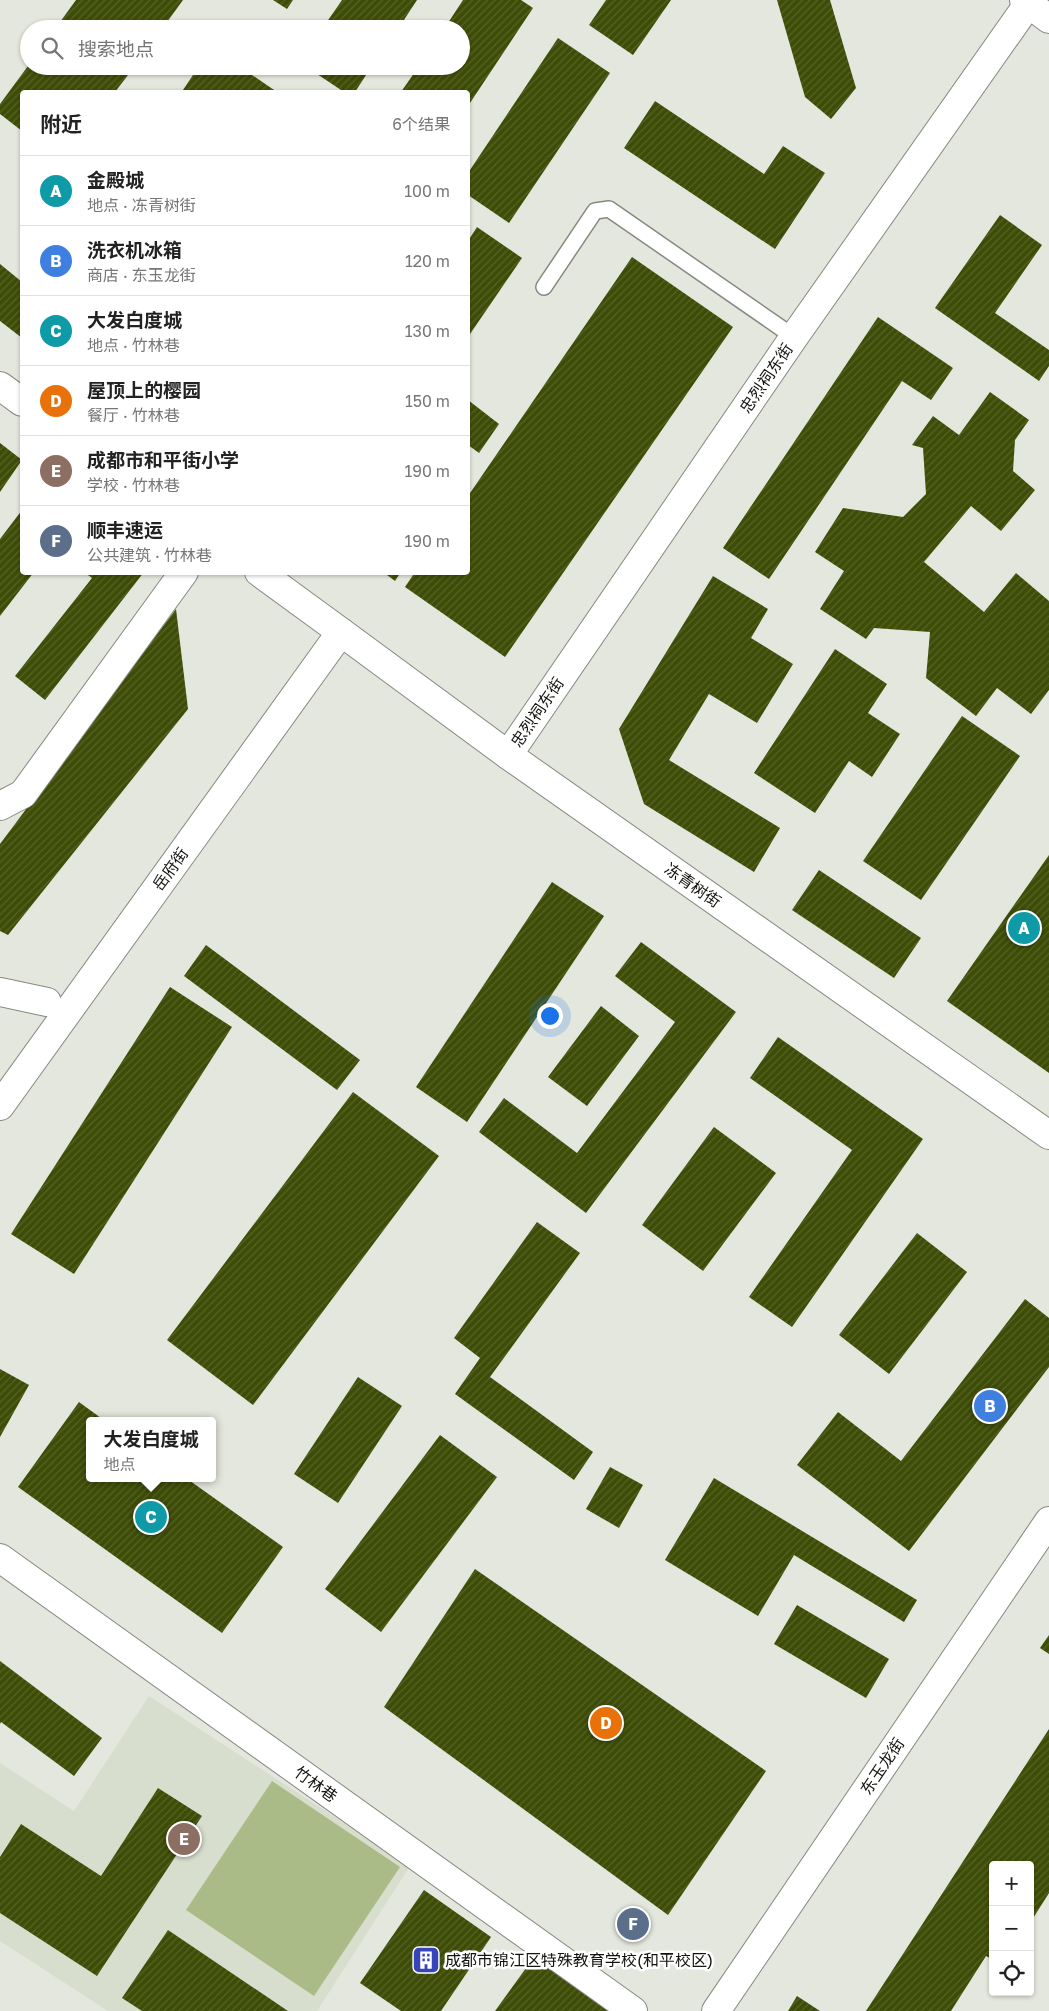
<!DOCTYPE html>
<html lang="zh">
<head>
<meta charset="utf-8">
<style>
	:root { --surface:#fff; --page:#f2f2f2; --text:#222; --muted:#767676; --line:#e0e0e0; --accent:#3745b8 }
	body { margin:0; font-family:"Golos Text","Noto Sans SC",sans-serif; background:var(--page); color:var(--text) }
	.controls { position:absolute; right:15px; bottom:15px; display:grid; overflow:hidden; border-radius:5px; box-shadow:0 1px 4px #0004 }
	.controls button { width:45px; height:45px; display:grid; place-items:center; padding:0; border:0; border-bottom:1px solid var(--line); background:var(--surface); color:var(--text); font:25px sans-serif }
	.you { position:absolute; left:549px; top:1015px; width:18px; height:18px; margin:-12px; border:4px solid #fff; border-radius:50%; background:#1a73e8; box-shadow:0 0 0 8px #1a73e833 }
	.badge { display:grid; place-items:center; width:32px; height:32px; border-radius:50%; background:var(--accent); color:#fff; font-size:16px; font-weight:700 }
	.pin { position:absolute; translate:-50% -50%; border:2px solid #fff; box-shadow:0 1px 5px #0006 }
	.popup { position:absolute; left:86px; top:1417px; width:130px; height:65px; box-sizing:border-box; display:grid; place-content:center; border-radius:5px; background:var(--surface); filter:drop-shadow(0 1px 4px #0005); font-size:16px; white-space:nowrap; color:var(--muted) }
	.popup b { font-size:19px; color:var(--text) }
	.popup::after { content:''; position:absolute; left:50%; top:100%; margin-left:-10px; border:10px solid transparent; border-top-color:var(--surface) }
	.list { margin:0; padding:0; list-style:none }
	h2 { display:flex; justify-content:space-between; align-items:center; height:65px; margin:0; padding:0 20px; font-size:21px }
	h2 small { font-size:16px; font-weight:400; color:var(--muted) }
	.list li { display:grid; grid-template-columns:32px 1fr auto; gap:15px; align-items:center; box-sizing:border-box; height:70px; padding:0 20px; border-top:1px solid var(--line) }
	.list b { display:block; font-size:19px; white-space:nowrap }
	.list p { margin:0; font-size:16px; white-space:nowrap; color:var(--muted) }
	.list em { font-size:16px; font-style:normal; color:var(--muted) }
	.icon { flex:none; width:28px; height:28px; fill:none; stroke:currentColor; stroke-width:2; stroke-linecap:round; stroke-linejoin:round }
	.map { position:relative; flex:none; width:1049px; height:2011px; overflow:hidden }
	.search { position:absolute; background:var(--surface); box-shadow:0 1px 4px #0004; left:20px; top:20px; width:450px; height:55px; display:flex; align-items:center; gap:12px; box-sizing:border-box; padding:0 18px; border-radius:28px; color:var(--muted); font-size:19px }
	.panel { position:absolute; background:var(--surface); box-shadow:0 1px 4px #0004; left:20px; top:90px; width:450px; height:485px; border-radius:5px }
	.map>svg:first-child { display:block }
	.built { fill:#d8decd }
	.pitch { fill:#abbb87 }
	.building { fill:url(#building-hatch) }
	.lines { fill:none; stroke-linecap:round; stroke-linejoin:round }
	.service-casing { stroke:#868981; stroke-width:18 }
	.minor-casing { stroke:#868981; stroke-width:30 }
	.tertiary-casing { stroke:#868981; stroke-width:30 }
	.secondary-casing { stroke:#868981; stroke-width:30 }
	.service { stroke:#fff; stroke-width:15 }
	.minor { stroke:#fff; stroke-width:28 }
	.tertiary { stroke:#fff; stroke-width:28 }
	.secondary { stroke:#fff; stroke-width:28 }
	.labels { text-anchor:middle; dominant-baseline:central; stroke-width:5; stroke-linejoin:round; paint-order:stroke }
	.street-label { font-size:16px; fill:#131410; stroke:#fff }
	.poi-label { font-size:16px; fill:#131410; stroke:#fff; text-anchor:start }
</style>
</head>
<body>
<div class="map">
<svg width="1049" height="2011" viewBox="0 0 1049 2011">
	<defs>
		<pattern id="building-hatch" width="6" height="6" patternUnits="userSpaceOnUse" patternTransform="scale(1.25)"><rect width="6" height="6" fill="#3e4d06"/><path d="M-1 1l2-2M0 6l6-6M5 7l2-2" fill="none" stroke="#566229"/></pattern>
	</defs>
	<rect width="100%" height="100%" fill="#e4e7dd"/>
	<path class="built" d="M149 1696 410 1866 317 2011H108L0 1941V1763L74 1811Z"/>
	<path class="pitch" d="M272 1781 400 1867 314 1996 186 1910Z"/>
	<g class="building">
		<path d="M76 0H183L162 29H55Z"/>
		<path d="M273 0H293L287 9Z"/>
		<path d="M342 0H417L398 29H322Z"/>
		<path d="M463 0H521L533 8 468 106V92H401L419 66H461V29H444Z"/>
		<path d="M606 0H671L633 55 589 25Z"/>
		<path d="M777 0H830L856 88 831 119 805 97Z"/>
		<path d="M558 38 610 73 509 223 468 195V173Z"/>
		<path d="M28 66H135L115 92H22V131L0 114V104Z"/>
		<path d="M199 66H239L277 92H187L183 90Z"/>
		<path d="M305 66H372L355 92H344Z"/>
		<path d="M655 101 764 174 783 146 825 173 775 249 624 148Z"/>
		<path d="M1000 215 1042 245 995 313 1049 350V366L1039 381 935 308Z"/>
		<path d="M477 227 522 258 468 337V241Z"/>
		<path d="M632 257 733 327 505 657 405 587 415 572H468V496Z"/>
		<path d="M0 264 22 282V338L0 321Z"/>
		<path d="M878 317 953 368 931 400 902 381 769 579 723 548Z"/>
		<path d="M990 392 1029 420 1015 440 1013 471 1035 490 1001 531 971 506 924 562 984 612 1016 573 1049 601V690L1031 714 997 688 976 716 926 678 930 632 874 628 866 639 820 609 844 571 815 552 843 508 903 517 926 494 923 448 912 445 933 416 959 435Z"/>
		<path d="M468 400 499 424 479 453 468 445Z"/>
		<path d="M0 443 22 460 0 492Z"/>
		<path d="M22 510V572H34L0 616V539Z"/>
		<path d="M84 572H144L45 700 15 676 92 578Z"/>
		<path d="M383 572H401L395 581Z"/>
		<path d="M713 576 768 609 751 638 793 664 757 723 709 694 669 760 780 828 754 872 644 804 619 729Z"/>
		<path d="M176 609 188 709 8 935 0 931V844Z"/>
		<path d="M835 649 887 684 868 713 900 734 872 777 849 761 815 813 754 773Z"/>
		<path d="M962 716 1020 756 921 900 863 861Z"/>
		<path d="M1049 855V1073L947 1001Z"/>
		<path d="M819 870 921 938 894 978 792 910Z"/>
		<path d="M552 882 604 916 467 1122 416 1087Z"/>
		<path d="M641 942 736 1012 586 1213 479 1132 504 1098 577 1153 675 1022 615 976Z"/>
		<path d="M206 945 360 1060 337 1090 184 976Z"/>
		<path d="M170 987 232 1027 74 1274 11 1234Z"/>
		<path d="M601 1006 639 1036 587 1106 548 1077Z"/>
		<path d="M778 1037 923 1139 792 1327 749 1297 852 1150 750 1078Z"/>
		<path d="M353 1092 439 1156 253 1405 167 1340Z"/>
		<path d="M714 1127 776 1173 703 1271 642 1225Z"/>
		<path d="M537 1222 580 1253 490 1377 593 1452 574 1480 455 1394 480 1358 454 1338Z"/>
		<path d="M917 1233 967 1272 889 1374 839 1335Z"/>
		<path d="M1025 1299 1049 1318V1367L909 1551 797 1465 838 1412 901 1461Z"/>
		<path d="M0 1369 29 1385 0 1437Z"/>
		<path d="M358 1377 402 1406 338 1503 294 1474Z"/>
		<path d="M79 1402 105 1421H90V1478H186L283 1547 222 1633 18 1487Z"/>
		<path d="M440 1435 497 1477 381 1632 325 1589Z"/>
		<path d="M610 1467 643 1485 619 1528 586 1509Z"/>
		<path d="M714 1478 917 1600 904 1622 794 1555 758 1616 665 1560Z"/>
		<path d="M475 1569 766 1771 668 1915 384 1707Z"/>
		<path d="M797 1605 889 1659 866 1698 774 1644Z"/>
		<path d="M1049 1635V1654L1040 1648Z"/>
		<path d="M0 1661 102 1738 74 1776 1 1722 0 1724Z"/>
		<path d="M1049 1729V1893L1030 1923V1865H993V1960L986 1956 951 2011H866Z"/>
		<path d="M158 1788 202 1816 97 1976 0 1913V1857L21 1824 101 1876Z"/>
		<path d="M424 1890 491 1937 441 2011H401L360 1983Z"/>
		<path d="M168 1930 288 2011H142L122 1998Z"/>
		<path d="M534 1957 609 2011H495Z"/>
		<path d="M797 1996 820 2011H788Z"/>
	</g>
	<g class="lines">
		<g class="service-casing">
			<path id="service" d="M544 287 595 211 609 209 794 337"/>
		</g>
		<g class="minor-casing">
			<g id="minor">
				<path d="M0 386 22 402"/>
				<path d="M259 572 341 632"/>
				<path d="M508 755 1049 1135"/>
				<path d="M0 806 23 794 184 572"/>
				<path d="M0 992 47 1002"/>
				<path d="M0 1558 633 2011"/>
				<path d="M716 2011 1049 1521"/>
			</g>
		</g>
		<g class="tertiary-casing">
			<path id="tertiary" d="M0 1106 341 632 508 755 794 337 1031 0"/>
		</g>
		<g class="secondary-casing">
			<path id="secondary" d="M1024 0 1049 19"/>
		</g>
		<use href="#service" class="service"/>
		<use href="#minor" class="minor"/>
		<use href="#tertiary" class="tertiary"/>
		<use href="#secondary" class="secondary"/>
	</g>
	<defs>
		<g id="building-square" transform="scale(1.4375)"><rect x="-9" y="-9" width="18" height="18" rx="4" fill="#3745b8" stroke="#fff"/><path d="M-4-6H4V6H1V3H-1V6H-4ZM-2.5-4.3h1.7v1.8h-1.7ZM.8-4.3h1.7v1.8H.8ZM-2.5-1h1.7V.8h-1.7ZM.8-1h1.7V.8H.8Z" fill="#fff"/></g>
	</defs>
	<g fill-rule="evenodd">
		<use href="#building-square" x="426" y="1960"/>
	</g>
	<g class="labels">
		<g class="street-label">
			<text transform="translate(766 378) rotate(-56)">忠烈祠东街</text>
			<text transform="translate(537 712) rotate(-56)">忠烈祠东街</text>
			<text transform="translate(170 869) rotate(-54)">岳府街</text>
			<text transform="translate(693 885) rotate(35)">冻青树街</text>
			<text transform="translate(882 1766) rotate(-56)">东玉龙街</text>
			<text transform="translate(316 1784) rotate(36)">竹林巷</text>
		</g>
		<g class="poi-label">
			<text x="445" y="1960">成都市锦江区特殊教育学校(和平校区)</text>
		</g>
	</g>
</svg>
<div class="controls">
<button>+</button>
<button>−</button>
<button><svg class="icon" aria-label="locate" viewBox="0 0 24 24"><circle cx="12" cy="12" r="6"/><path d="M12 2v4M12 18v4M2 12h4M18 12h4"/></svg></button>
</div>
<div class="you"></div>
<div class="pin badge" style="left:1024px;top:928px;background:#0f9aa8">A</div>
<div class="pin badge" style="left:990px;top:1406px;background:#3f7fe0">B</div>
<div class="pin badge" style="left:151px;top:1517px;background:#0f9aa8">C</div>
<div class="popup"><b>大发白度城</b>地点</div>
<div class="pin badge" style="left:606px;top:1723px;background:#e8710a">D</div>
<div class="pin badge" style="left:184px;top:1839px;background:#8d6e63">E</div>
<div class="pin badge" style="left:633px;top:1924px;background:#5c6f8a">F</div>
<div class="search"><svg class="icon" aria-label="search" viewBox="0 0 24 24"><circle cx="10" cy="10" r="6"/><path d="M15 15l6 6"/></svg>搜索地点</div>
<section class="panel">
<h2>附近<small>6个结果</small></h2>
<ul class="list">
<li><span class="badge" style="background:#0f9aa8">A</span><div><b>金殿城</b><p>地点 · 冻青树街</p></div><em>100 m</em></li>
<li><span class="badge" style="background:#3f7fe0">B</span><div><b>洗衣机冰箱</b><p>商店 · 东玉龙街</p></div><em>120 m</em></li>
<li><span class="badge" style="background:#0f9aa8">C</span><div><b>大发白度城</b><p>地点 · 竹林巷</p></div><em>130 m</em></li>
<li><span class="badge" style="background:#e8710a">D</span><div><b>屋顶上的樱园</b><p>餐厅 · 竹林巷</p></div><em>150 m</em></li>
<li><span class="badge" style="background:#8d6e63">E</span><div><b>成都市和平街小学</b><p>学校 · 竹林巷</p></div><em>190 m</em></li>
<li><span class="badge" style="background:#5c6f8a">F</span><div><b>顺丰速运</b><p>公共建筑 · 竹林巷</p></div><em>190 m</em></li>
</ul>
</section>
</div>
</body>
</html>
